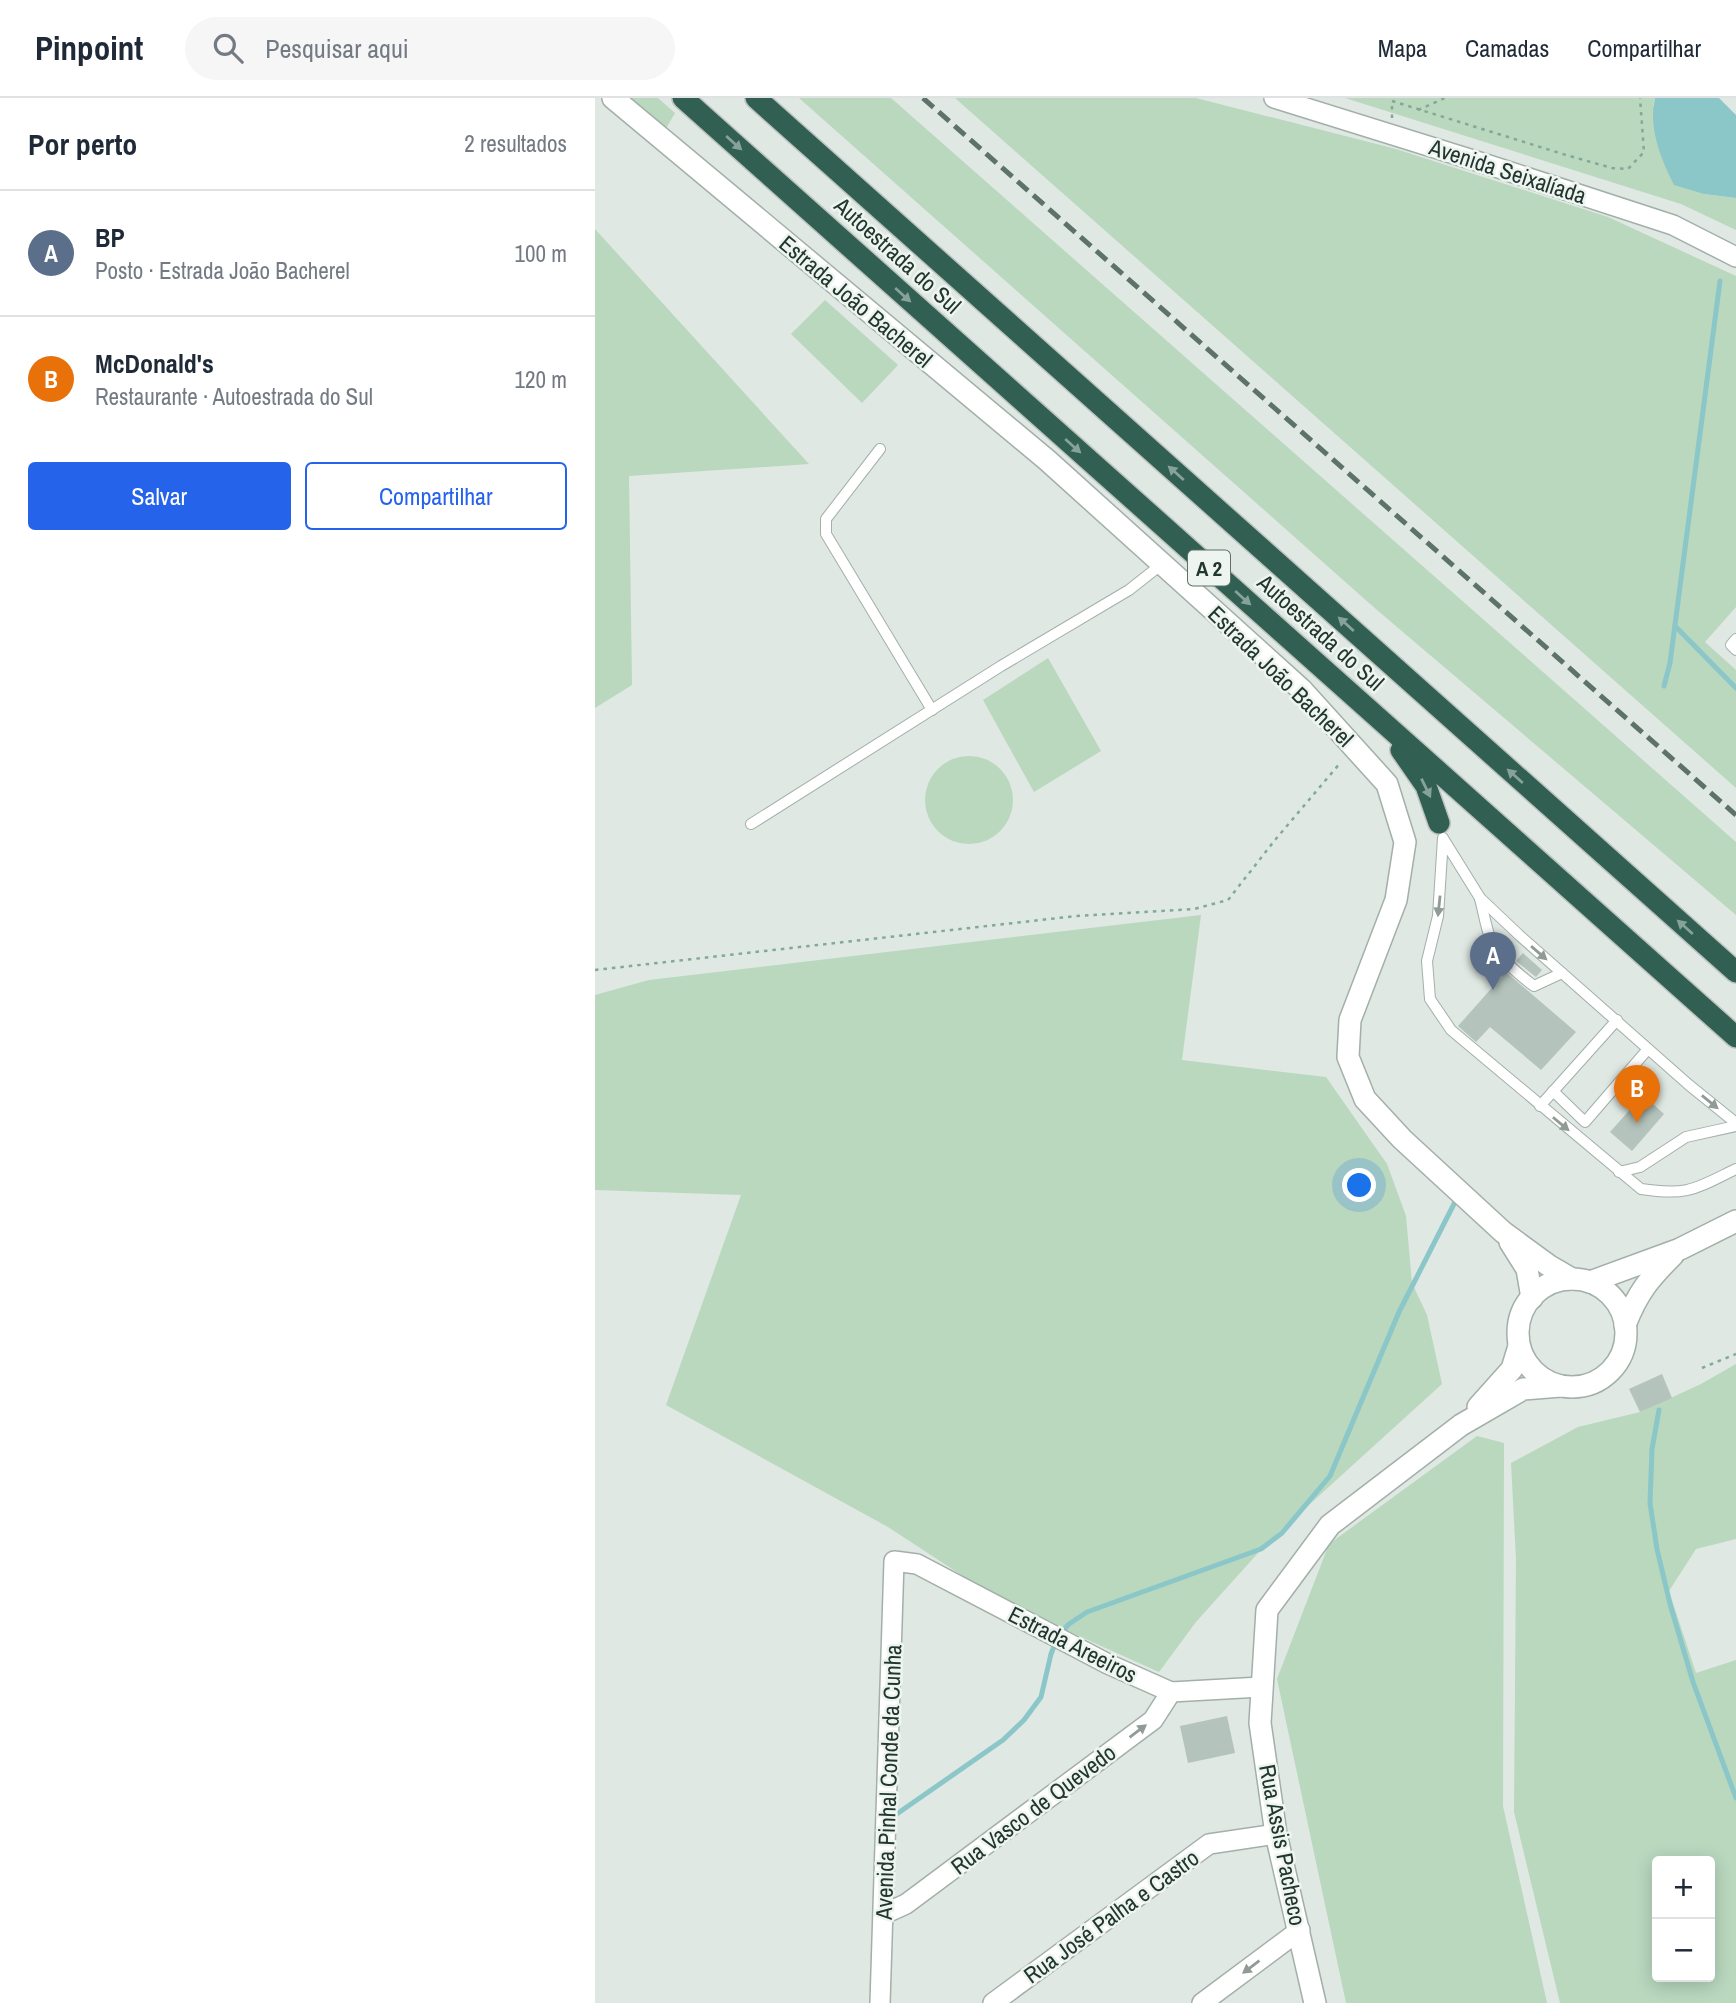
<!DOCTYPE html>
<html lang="pt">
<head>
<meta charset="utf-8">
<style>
	:root { --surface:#fff; --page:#f6f6f7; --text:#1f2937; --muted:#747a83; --line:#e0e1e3; --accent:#2563eb }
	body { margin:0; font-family:"Archivo Narrow",sans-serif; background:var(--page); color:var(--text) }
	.controls { position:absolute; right:21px; bottom:21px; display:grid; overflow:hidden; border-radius:7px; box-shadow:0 4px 18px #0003 }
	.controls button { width:63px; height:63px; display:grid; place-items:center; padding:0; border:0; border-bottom:2px solid var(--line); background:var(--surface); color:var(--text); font:35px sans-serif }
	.you { position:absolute; left:765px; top:1088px; width:24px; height:24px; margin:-18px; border:5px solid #fff; border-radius:50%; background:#1a73e8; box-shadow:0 0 0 10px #1a73e833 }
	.badge { display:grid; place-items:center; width:46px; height:46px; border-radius:50%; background:var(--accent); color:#fff; font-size:23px; font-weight:700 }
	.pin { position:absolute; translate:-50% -58px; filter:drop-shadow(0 2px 4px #0008) }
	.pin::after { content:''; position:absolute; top:37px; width:24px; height:21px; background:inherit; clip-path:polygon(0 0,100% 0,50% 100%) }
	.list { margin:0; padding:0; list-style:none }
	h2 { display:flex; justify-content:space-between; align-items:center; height:91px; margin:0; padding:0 28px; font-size:30px }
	h2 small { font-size:23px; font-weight:400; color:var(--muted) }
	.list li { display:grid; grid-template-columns:46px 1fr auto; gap:21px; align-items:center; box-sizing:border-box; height:126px; padding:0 28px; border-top:2px solid var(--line) }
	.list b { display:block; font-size:26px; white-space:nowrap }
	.list p { margin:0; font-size:23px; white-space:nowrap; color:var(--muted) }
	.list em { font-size:23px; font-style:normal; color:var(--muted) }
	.actions { display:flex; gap:14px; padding:21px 28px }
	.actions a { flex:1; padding:16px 0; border:2px solid var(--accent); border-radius:7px; text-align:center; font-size:24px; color:var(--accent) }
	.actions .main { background:var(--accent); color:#fff }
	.icon { flex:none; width:38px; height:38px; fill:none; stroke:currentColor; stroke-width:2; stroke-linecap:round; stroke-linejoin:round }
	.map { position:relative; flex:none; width:1141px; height:1905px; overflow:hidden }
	header { display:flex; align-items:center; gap:42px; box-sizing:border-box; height:98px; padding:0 35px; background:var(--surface); border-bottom:2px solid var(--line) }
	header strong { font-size:33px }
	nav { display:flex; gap:38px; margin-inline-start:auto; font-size:24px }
	.search { width:490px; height:63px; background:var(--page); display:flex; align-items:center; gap:18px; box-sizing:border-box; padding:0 24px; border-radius:38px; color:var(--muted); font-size:26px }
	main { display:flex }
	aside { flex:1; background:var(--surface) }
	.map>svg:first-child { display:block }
	.green { fill:#b9d8be; fill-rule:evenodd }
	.water { fill:#8bc6c9 }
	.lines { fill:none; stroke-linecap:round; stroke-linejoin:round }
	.stream { stroke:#8bc6c9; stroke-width:5 }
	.building { fill:#b4c3bc }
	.service-casing { stroke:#a3afa9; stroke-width:12 }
	.minor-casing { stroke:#a3afa9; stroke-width:22 }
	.tertiary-casing { stroke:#a3afa9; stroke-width:24 }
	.motorway-casing { stroke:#bdc3c1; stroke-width:24 }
	.path { stroke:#82a998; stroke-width:2.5; stroke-dasharray:3.5 5; stroke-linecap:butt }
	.service { stroke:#fff; stroke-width:10 }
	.minor { stroke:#fff; stroke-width:19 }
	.tertiary { stroke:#fff; stroke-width:21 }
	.motorway { stroke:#315f51; stroke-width:21 }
	.rail { stroke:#5c726a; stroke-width:5; stroke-dasharray:14 7; stroke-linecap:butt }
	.oneway { fill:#86a299 }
	.oneway2 { fill:#909a97 }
	.labels { text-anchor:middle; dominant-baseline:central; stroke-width:5; stroke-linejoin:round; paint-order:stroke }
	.shield { fill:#eef5f1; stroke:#5f6f69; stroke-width:2 }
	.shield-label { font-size:21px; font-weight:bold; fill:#22362f }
	.street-label { font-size:23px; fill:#22362f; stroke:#eef5f1 }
</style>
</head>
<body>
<header>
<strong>Pinpoint</strong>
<div class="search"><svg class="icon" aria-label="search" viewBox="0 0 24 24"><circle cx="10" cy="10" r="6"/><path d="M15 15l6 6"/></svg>Pesquisar aqui</div>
<nav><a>Mapa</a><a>Camadas</a><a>Compartilhar</a></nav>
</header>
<main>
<aside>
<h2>Por perto<small>2 resultados</small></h2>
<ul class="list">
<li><span class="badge" style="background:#5c6f8a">A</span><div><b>BP</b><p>Posto · Estrada João Bacherel</p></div><em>100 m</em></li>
<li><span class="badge" style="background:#e8710a">B</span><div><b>McDonald's</b><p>Restaurante · Autoestrada do Sul</p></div><em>120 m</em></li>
</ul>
<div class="actions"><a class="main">Salvar</a><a>Compartilhar</a></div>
</aside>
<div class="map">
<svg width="1141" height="1905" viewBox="0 0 1141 1905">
	<rect width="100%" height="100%" fill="#dfe8e3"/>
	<g class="green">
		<path d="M33 0H63L80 15 70 32Z"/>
		<path d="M204 0H296L1141 744V817L782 512Z"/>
		<path d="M360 0H601L801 51 1013 119 1141 178V509L1110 544 1141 572V690Z"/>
		<path d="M750 0H1060L1058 7 1109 96 1141 100V132L1086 106Z"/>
		<path d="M0 131 214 366 34 378 37 587 0 610Z"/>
		<path d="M230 202 303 267 267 305 196 236Z"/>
		<path d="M453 560 506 653 439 694 388 602Z"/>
		<circle cx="374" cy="702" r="44"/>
		<path d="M606 817 587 962 731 979 792 1066 811 1118 817 1185 832 1217 847 1286 672 1445 601 1524 564 1574 406 1503 293 1429 71 1307 146 1097 0 1092V897L54 882Z"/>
		<path d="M1141 1266V1441L1101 1451 1074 1493 1101 1575 1141 1562V1905H965L919 1714 921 1461 916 1365 983 1329 1045 1314 1106 1286ZM1062 1763H1115V1879H1062Z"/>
		<path d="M882 1338 909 1345 908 1708 952 1905H751L682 1581 734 1446Z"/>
	</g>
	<path class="water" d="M1060 0H1124L1141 17V100L1109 96 1079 87C1066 61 1053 30 1060 0Z"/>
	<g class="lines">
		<g class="stream">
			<path d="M1080 528 1141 590"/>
			<path d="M1069 588 1075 565 1125 183"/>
			<path d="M1064 1312 1057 1351 1055 1405 1062 1451 1075 1506 1098 1584 1141 1700"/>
			<path d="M296 1720 408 1642 429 1622 446 1599 456 1556 463 1538 474 1526 492 1514 666 1451 687 1435 735 1378 804 1214 861 1102"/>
		</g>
	</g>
	<g class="building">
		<path d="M928 855 947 872 941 879 921 863Z"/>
		<path d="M911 874 981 934 946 972 895 929 881 944 863 928Z"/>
		<path d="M1048 997 1069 1016 1037 1053 1015 1034Z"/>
		<path d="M1067 1276 1077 1300 1045 1314 1034 1291Z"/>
		<path d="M632 1618 640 1655 593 1665 585 1628Z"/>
	</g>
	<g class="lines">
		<g class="service-casing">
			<g id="service">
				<path d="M285 351 231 421V436L337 612"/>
				<path d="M1141 541 1136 547 1141 552"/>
				<path d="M156 726 406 568 534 492 567 466"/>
				<path d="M848 740 843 818 832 863 835 901 856 932 1046 1091C1093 1098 1100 1091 1141 1071"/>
				<path d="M849 742 885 800 924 837 1094 987 1141 1025"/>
				<path d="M885 801C889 815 891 832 897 844 906 862 923 876 939 888L967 875"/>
				<path d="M958 993 990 1024 1053 951"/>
				<path d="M945 1008 1022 922"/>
				<path d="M1024 1074 1045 1069 1091 1039 1141 1028"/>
			</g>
		</g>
		<g class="minor-casing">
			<g id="minor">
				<path d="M679 0 891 66 1078 127 1141 159"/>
				<path d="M289 1816 311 1806 558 1622 576 1594"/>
				<path d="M285 1905 299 1463 322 1466 513 1566 576 1594 666 1589"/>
				<path d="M398 1905 614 1746 681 1736"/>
				<path d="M607 1905 705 1832"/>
			</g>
		</g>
		<g class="tertiary-casing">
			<g id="tertiary">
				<path d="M18 0 452 362 707 592 792 686 810 744 801 802 755 922 753 959 770 1001 807 1041 908 1134 953 1167 977 1181"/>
				<path d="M915 1144 932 1171 937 1200"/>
				<circle cx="977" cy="1235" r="54"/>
				<path d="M995 1184 1085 1151 1141 1123"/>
				<path d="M1030 1227C1043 1194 1054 1181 1078 1157"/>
				<path d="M883 1309 917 1271 924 1248"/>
				<path d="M720 1905 681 1736 665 1625 672 1512 735 1427 866 1327 928 1291 966 1288"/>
			</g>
		</g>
		<g class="motorway-casing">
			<g id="motorway">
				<path d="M88 0 1141 939"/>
				<path d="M161 0 1141 874"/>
				<path d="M806 652 831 688 844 725"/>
			</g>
		</g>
		<g class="path">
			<path d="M823 12 850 0"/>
			<path d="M797 20V3L971 57 1017 70 1033 71 1049 54 1045 0"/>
			<path d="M0 872 481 818 599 811 633 802 680 742 746 664"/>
			<path d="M1107 1270 1141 1256"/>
		</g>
		<use href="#service" class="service"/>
		<use href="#minor" class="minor"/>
		<use href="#tertiary" class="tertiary"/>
		<use href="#motorway" class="motorway"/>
		<path class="rail" d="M328 0 1141 717"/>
	</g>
	<defs><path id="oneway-solid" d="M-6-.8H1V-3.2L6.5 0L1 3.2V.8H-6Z" transform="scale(1.75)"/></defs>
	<g class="oneway">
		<use href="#oneway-solid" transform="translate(139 45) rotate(42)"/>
		<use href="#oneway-solid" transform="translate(308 197) rotate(42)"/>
		<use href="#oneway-solid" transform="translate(478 348) rotate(42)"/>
		<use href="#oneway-solid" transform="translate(581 375) rotate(-138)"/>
		<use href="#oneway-solid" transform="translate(648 500) rotate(42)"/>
		<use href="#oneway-solid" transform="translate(751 526) rotate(-138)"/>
		<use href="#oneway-solid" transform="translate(920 678) rotate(-138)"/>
		<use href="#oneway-solid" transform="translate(831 690) rotate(64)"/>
		<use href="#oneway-solid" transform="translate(1090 829) rotate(-138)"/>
	</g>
	<g class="oneway2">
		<use href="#oneway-solid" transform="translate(844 808) rotate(96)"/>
		<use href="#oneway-solid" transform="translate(944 855) rotate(41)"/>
		<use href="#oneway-solid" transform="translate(1115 1004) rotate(39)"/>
		<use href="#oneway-solid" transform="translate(966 1026) rotate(40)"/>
		<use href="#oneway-solid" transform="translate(543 1633) rotate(-37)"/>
		<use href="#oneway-solid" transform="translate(656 1869) rotate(143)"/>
	</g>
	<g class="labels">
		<rect class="shield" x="593" y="452.5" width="42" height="35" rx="5"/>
		<g class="shield-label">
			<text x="614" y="470">A 2</text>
		</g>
		<g class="street-label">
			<text transform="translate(913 73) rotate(18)">Avenida Seixalíada</text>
			<text transform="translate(303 157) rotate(42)">Autoestrada do Sul</text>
			<text transform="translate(261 203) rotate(40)">Estrada João Bacherel</text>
			<text transform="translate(726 534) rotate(42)">Autoestrada do Sul</text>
			<text transform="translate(686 578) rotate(44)">Estrada João Bacherel</text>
			<text transform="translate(478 1546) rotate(27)">Estrada Areeiros</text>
			<text transform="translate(293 1684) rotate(-88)">Avenida Pinhal Conde da Cunha</text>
			<text transform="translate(438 1711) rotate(-37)">Rua Vasco de Quevedo</text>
			<text transform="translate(688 1747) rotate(79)">Rua Assis Pacheco</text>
			<text transform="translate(516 1818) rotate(-36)">Rua José Palha e Castro</text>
		</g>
	</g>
</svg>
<div class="controls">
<button>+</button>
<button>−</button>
</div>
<div class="you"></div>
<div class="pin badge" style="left:898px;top:892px;background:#5c6f8a">A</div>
<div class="pin badge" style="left:1042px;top:1025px;background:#e8710a">B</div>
</div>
</main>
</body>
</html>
